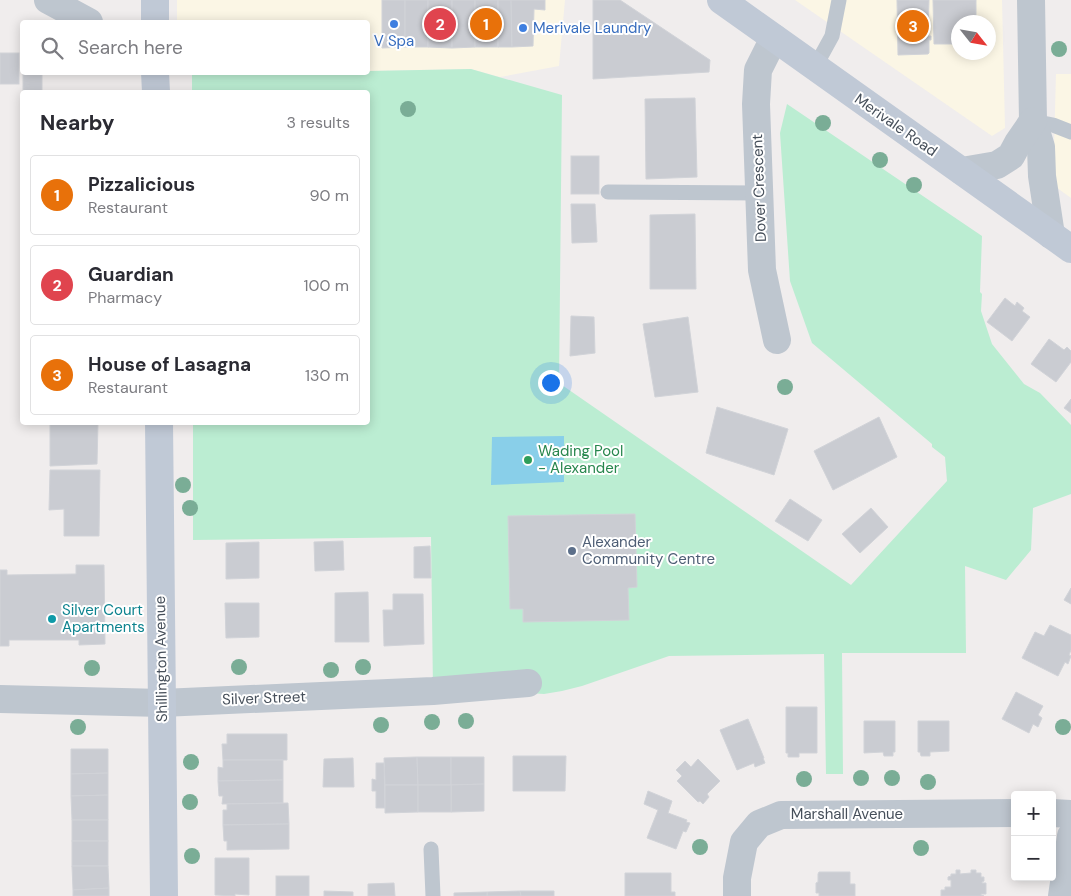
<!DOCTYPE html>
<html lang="en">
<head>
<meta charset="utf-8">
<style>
	:root { --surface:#fff; --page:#f7f7f7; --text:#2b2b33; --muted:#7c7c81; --line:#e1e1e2; --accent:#1d64da }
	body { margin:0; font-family:"DM Sans",sans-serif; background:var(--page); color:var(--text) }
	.controls { position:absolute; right:15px; bottom:15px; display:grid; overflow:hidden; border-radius:5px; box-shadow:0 2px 12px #0003 }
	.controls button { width:45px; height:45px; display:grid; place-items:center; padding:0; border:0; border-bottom:1px solid var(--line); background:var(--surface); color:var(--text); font:25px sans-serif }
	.compass { position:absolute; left:951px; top:15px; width:45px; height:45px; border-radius:50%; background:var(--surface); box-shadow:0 2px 12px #0003; rotate:121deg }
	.you { position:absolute; left:550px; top:382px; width:18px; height:18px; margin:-12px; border:4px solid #fff; border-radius:50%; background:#1a73e8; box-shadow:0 0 0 8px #1a73e833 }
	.badge { display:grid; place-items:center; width:32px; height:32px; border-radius:50%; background:var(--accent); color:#fff; font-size:16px; font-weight:700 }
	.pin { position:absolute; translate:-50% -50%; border:2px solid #fff; box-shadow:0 1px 5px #0006 }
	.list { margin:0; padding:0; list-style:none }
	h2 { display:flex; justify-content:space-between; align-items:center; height:65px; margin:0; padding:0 20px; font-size:21px }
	h2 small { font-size:16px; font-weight:400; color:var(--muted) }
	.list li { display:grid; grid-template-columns:32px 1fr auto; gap:15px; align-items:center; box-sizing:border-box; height:80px; margin:0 10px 10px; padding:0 10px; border:1px solid var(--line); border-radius:5px }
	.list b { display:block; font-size:19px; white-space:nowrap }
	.list p { margin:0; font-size:16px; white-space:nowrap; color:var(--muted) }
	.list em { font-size:16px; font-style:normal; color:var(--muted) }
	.icon { flex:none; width:28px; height:28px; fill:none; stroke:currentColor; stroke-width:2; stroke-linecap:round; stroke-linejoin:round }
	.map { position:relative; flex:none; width:1071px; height:896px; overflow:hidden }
	.search { position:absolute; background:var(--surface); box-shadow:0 2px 12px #0003; left:20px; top:20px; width:350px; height:55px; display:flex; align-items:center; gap:12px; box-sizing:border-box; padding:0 18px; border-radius:5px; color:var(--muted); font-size:19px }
	.panel { position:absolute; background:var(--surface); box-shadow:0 2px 12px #0003; left:20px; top:90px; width:350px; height:335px; border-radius:5px }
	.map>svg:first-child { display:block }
	.commercial { fill:#fbf6e5; fill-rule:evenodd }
	.green { fill:#bbedd2 }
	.water { fill:#89cfe9 }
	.building { fill:#caccd2; stroke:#d1d3d8 }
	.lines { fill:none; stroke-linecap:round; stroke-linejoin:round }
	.lane { stroke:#bec6cf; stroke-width:15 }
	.street { stroke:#bec6cf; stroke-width:28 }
	.secondary { stroke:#c0c9d6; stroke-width:28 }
	.tree { fill:#7aad96 }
	.shop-dot { fill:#3f7fe0; stroke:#fff; stroke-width:2 }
	.leisure-dot { fill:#2e9e5b; stroke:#fff; stroke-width:2 }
	.service-dot { fill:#5c6f8a; stroke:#fff; stroke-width:2 }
	.culture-dot { fill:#0f9aa8; stroke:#fff; stroke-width:2 }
	.labels { text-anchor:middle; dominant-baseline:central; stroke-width:4; stroke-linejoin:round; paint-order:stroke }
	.shop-label { font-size:15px; fill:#366cbe; stroke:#fff; text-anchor:start }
	.street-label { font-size:15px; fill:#464f5a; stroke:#fff }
	.leisure-label { font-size:15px; fill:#27864d; stroke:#fff; text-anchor:start }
	.service-label { font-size:15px; fill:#4e5e75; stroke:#fff; text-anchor:start }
	.culture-label { font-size:15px; fill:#0d838f; stroke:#fff; text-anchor:start }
</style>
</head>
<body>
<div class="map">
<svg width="1071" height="896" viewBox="0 0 1071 896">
	<rect width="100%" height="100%" fill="#f0eded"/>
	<g class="commercial">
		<path d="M177 0H565L559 66 500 77 471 69 368 71V22H177Z"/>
		<path d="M795 0H1002L1005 128 992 136ZM958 22H988V52H958Z"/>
		<path d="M1056 74H1071V198L1053 185Z"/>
	</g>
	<path class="green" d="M471 69 562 95 559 383 851 585 947 481 945 457 932 447V444L812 343 790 281 780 133 787 104 982 236 980 292 982 294 981 311 992 344 1024 384 1040 393 1071 425V494L1033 508 1031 550 1006 580 965 566 966 653H842L843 774H826L824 654 669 656 582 686 562 691 544 694 467 689 433 691 431 537 193 540V423L368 422V92H192V73L368 72V71Z"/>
	<path class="water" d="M564 436V482L491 485 492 437Z"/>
	<g class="building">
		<path d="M382 0H405V47L382 48Z"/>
		<rect x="405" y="0" width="23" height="47"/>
		<path d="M428 0H452V48L428 47Z"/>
		<path d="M452 0H475V47L452 48Z"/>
		<rect x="475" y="0" width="23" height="47"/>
		<path d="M498 0H511L512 47H498Z"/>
		<path d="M511 0H545V10L534 9 533 46 512 47Z"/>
		<path d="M593 0H620L710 60 709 72 593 79Z"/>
		<path d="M897 0H929L928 36H931V40H929V53L928 54 898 55Z"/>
		<path d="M933 0H976V22H958V44H934Z"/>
		<rect x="0" y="53" width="19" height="31"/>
		<rect x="23" y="72" width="19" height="20"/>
		<path d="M695 98 697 177 646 179 645 99Z"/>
		<rect x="571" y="156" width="28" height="38"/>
		<path d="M571 204H595L597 242 572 243Z"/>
		<path d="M695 214 696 289H650V215Z"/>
		<path d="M1005 298 1015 306 1017 302 1024 308 1022 311 1030 317 1012 341 987 322Z"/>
		<path d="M571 316 594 317 595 353 570 356Z"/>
		<path d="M688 317 698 392 655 397 643 324Z"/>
		<path d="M1049 339 1064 350 1067 347 1071 351V362L1056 382 1031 364Z"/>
		<path d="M1071 399V413L1064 408Z"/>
		<path d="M717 407 788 429 774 475 706 453Z"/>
		<path d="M879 417 897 457 833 490 814 451Z"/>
		<path d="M50 422H98L97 464 50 466Z"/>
		<path d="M50 470H100L99 536H64V509L49 510Z"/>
		<path d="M790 499 822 520 808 541 775 521Z"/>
		<path d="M871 508 888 527 860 553 842 534Z"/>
		<path d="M635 514 637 587 628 588 629 620 523 622V609H510L508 516Z"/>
		<path d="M343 541 344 570 315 571 314 542Z"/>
		<path d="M259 542V578L226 579V543Z"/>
		<path d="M430 546 431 578H414V547Z"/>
		<path d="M76 565H104L105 644 79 645V640H9V646H0V570H7V575L76 574Z"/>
		<path d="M1071 588V604L1064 600Z"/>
		<path d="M368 592 369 642H335V593Z"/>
		<path d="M393 594H423L424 644 384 646 383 610H393Z"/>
		<path d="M225 603H259V637L226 638Z"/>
		<path d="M1050 625 1071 635V650L1069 655 1071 656 1068 664 1065 662 1058 676 1022 658 1035 632 1044 636Z"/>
		<path d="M1016 692 1043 706 1038 715 1042 718 1038 727 1033 724 1029 733 1002 719Z"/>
		<path d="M786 707H817V753H799V757H788V753H786Z"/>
		<path d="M748 719 764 758H763L765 763 755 767 754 763 737 770 720 730Z"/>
		<path d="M864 721H895V752H893V756H884L883 752 864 753Z"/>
		<path d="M918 721H949V751L930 752V756H921L920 752H918Z"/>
		<path d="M227 734H287V760H223L222 744H227Z"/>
		<path d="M71 749H108V773L71 774Z"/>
		<path d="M513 756H566L565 791H513Z"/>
		<path d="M417 757 418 785H385L384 758Z"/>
		<path d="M417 757H451V785H418Z"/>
		<path d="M451 757H484V784L451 785Z"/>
		<path d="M353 758 354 787H323L324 759Z"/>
		<path d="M698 759 720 781 707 794 709 797 703 804 700 801 698 802 677 781 682 776 676 770 685 761 691 767Z"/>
		<path d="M223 760H283V780L218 781V767L223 768Z"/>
		<path d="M376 763H384L385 808H376V791H372V779L376 780Z"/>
		<path d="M108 773V795L71 796V774Z"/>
		<path d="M283 780V803L222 804 223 796H219L218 781Z"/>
		<path d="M484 784V811L451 812V785Z"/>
		<path d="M385 785H418V812L385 813Z"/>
		<rect x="418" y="785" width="33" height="27"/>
		<path d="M648 791 672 801 668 813 687 820 686 822 690 823 686 832 683 831 676 849 647 838 658 810 644 804Z"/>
		<path d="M108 795V820H72L71 796Z"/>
		<path d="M288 803 289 824 223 825V810H227V804Z"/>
		<rect x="72" y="820" width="36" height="21"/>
		<path d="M289 824V849L227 850V841H224L223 825Z"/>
		<rect x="72" y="841" width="36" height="25"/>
		<path d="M215 858H249V895L235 894V896L215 895Z"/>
		<path d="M72 866H108L109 888 73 890Z"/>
		<path d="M956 870H960V874L971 873V870H976V873H981V877H984V881L982 882V883H986V894H981V895L984 896H941V890H945V887H951V880H948V877L951 876V874H956Z"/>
		<path d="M819 872H850V884H855V896H819V893H816V883L818 882V874Z"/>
		<path d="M625 873H671V892H675V896H625Z"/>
		<rect x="276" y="876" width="33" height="20"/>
		<path d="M394 883 395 896H368V884Z"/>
		<path d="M109 888V896H73V890Z"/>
		<path d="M324 891 353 892V896H324Z"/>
		<path d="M520 891 521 896H487V892Z"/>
		<path d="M520 891H554V896H521Z"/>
		<path d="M487 892V896H454V893Z"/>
	</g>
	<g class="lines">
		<g class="lane">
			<path d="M815 67 832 36 839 0"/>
			<path d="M1033 121 1053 125 1071 132"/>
			<path d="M608 192 759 193"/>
			<path d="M431 849 433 896"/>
		</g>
		<g class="street">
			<path d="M48 0 89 22"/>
			<path d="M1031 0 1033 121 1041 147 1042 176 1051 235"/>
			<path d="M774 38 758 70 756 104 762 270 777 340"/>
			<path d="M962 171 997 165 1011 156 1018 143 1033 121"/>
			<path d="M0 699 162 703 433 691 528 683"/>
			<path d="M1052 813 1071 814"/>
			<path d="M737 896V878L744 842 759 824 781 815 1015 813"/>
			<path d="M1062 896 1071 836"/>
		</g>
		<g class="secondary">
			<path d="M155 0V22"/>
			<path d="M721 0 1071 249"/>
			<path d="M155 72 156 92"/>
			<path d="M159 422 164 896"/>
		</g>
	</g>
	<g class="tree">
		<circle cx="1059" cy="49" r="8"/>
		<circle cx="408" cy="109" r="8"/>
		<circle cx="823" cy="123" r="8"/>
		<circle cx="880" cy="160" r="8"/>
		<circle cx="914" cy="185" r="8"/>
		<circle cx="785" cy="387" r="8"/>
		<circle cx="183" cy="485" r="8"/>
		<circle cx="190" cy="508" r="8"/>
		<circle cx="239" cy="667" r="8"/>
		<circle cx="363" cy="667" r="8"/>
		<circle cx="92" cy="668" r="8"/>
		<circle cx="331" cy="670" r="8"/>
		<circle cx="466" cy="721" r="8"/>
		<circle cx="432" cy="722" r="8"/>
		<circle cx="381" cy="725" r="8"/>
		<circle cx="78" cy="727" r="8"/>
		<circle cx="1063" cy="727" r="8"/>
		<circle cx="191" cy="762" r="8"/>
		<circle cx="861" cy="778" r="8"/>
		<circle cx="892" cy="778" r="8"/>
		<circle cx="804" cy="779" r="8"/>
		<circle cx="928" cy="782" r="8"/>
		<circle cx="190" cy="802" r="8"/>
		<circle cx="700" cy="847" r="8"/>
		<circle cx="921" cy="848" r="8"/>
		<circle cx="192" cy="856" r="8"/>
	</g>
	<g class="shop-dot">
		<circle cx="394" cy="24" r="5"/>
		<circle cx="523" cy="28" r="5"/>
	</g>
	<circle class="leisure-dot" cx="528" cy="460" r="5"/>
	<circle class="service-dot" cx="572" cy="551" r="5"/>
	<circle class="culture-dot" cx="52" cy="619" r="5"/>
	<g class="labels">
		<g class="shop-label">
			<text x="533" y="28">Merivale Laundry</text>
			<text x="394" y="41" text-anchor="middle">V Spa</text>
		</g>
		<g class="street-label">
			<text transform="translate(896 125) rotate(35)">Merivale Road</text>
			<text transform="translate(759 188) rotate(-92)">Dover Crescent</text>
			<text transform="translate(161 659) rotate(-91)">Shillington Avenue</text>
			<text transform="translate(264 698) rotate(-2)">Silver Street</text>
			<text x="847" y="814">Marshall Avenue</text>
		</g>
		<g class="leisure-label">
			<text x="538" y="451">Wading Pool<tspan x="538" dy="17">- Alexander</tspan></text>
		</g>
		<g class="service-label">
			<text x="582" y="542">Alexander<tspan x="582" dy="17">Community Centre</tspan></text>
		</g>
		<g class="culture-label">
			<text x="62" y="610">Silver Court<tspan x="62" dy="17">Apartments</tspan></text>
		</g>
	</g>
</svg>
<div class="controls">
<button>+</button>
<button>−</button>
</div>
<svg class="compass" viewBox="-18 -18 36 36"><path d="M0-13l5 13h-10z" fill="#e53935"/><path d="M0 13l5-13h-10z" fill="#7c7c81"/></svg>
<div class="you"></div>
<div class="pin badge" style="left:486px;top:24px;background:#e8710a">1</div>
<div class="pin badge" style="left:440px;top:24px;background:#e0444e">2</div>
<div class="pin badge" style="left:913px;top:26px;background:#e8710a">3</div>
<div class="search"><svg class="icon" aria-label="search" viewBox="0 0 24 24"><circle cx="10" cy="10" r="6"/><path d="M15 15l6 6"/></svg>Search here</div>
<section class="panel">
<h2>Nearby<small>3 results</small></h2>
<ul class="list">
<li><span class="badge" style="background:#e8710a">1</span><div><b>Pizzalicious</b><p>Restaurant</p></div><em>90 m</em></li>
<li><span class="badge" style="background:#e0444e">2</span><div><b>Guardian</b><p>Pharmacy</p></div><em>100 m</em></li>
<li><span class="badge" style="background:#e8710a">3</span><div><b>House of Lasagna</b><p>Restaurant</p></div><em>130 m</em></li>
</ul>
</section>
</div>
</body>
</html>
